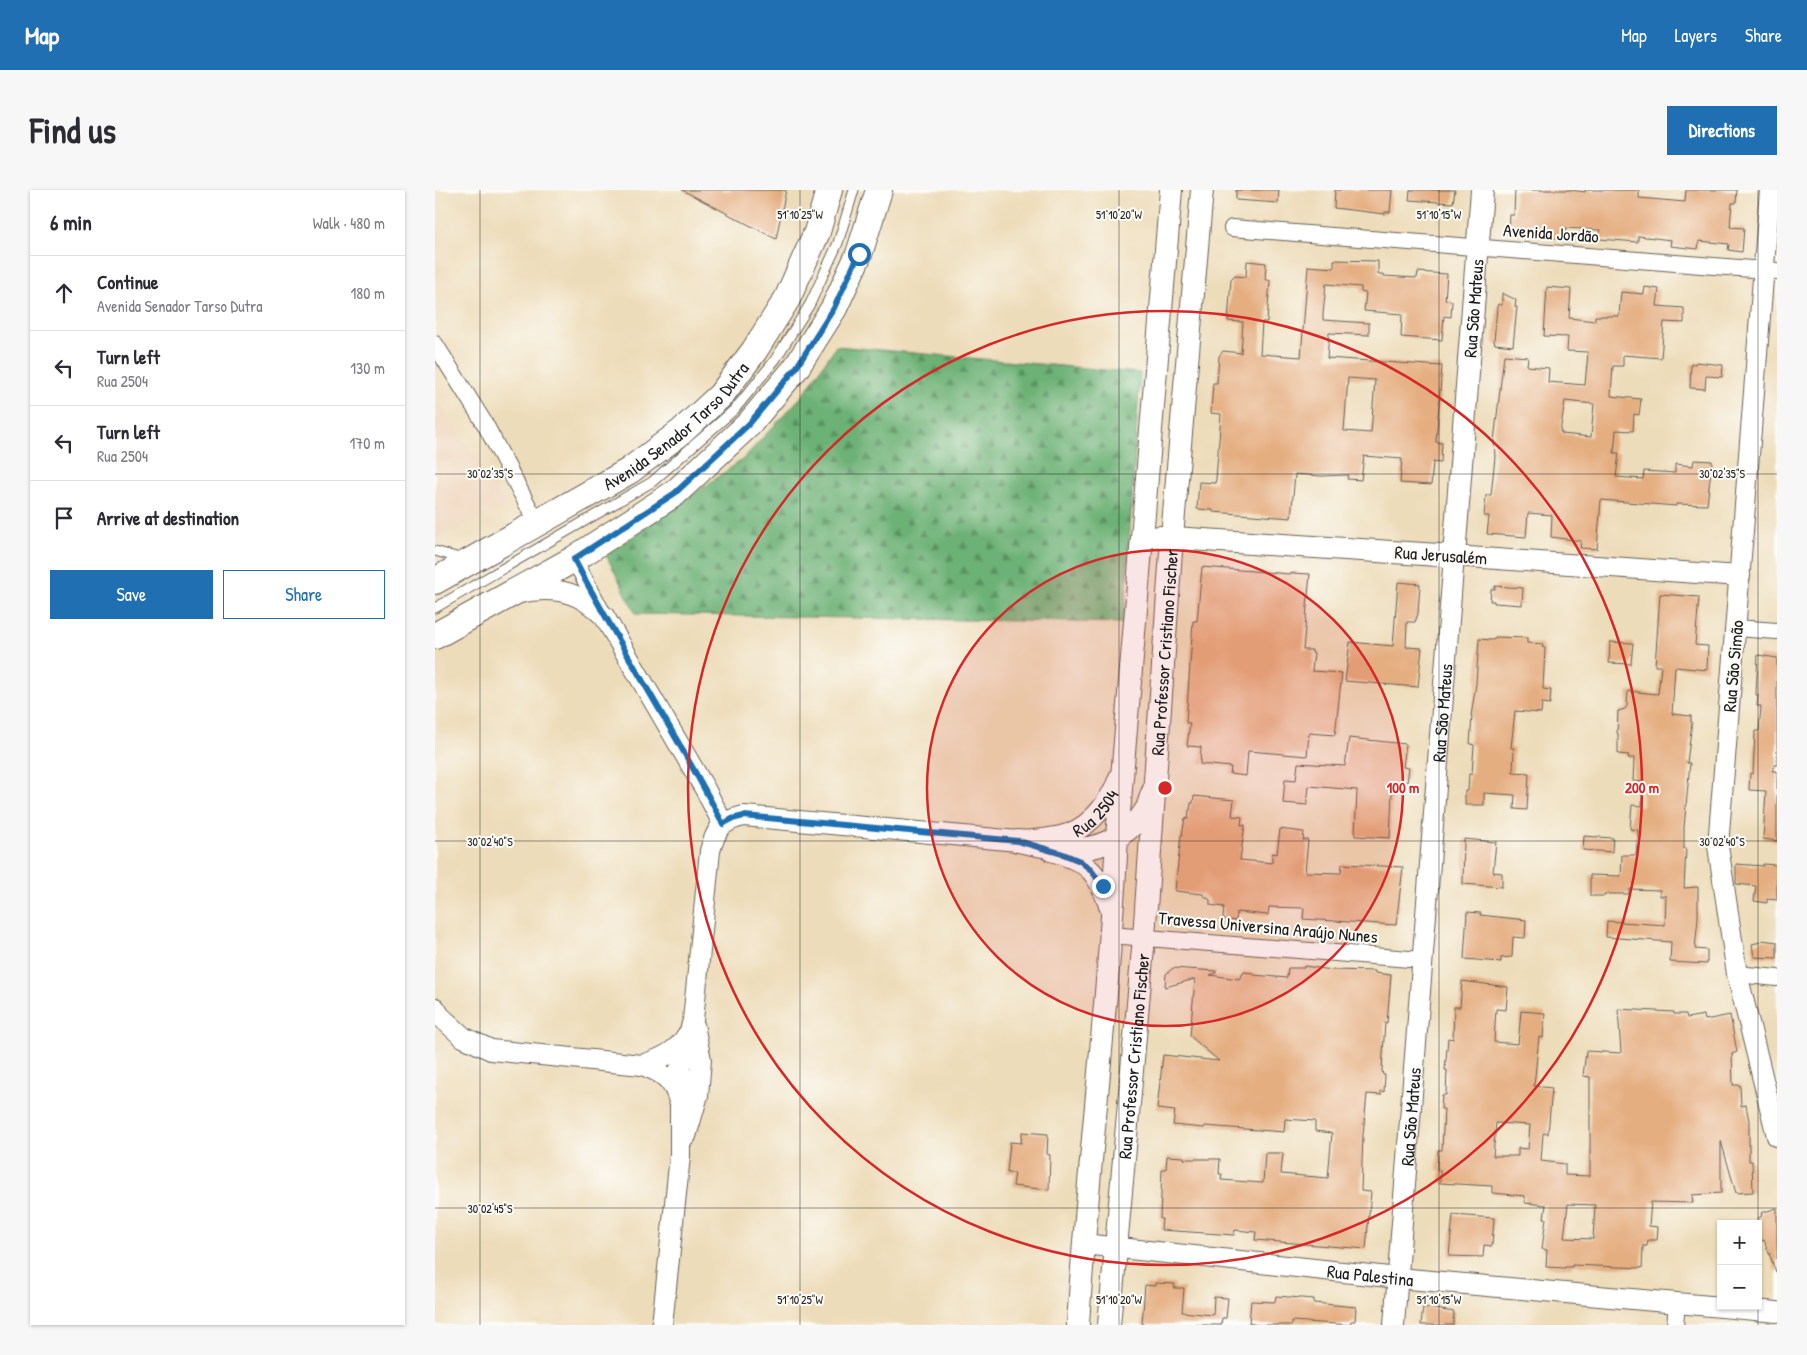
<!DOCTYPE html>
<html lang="en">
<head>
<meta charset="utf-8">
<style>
	:root { --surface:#fff; --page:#f7f7f7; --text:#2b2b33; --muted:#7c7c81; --line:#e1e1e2; --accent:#1f6fb2 }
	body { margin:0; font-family:"Patrick Hand",sans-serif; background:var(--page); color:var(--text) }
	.controls { position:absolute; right:15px; bottom:15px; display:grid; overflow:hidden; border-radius:0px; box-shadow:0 1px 4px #0004 }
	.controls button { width:45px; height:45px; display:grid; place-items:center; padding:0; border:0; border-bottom:1px solid var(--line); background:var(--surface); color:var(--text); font:25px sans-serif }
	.stop { position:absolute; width:15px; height:15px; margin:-11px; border:4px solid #1f6fb2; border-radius:50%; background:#fff }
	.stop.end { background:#1f6fb2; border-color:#fff; box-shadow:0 1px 5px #0008 }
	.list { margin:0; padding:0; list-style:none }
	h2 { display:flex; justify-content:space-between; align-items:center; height:65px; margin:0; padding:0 20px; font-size:21px }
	h2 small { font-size:16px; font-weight:400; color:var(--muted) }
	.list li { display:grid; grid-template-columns:32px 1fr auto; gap:15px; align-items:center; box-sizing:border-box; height:75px; padding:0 20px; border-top:1px solid var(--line) }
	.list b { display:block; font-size:19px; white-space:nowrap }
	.list p { margin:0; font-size:16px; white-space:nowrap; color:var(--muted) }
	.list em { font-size:16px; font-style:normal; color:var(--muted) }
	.actions { display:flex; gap:10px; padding:15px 20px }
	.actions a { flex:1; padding:11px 0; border:1px solid var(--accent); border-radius:0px; text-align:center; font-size:18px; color:var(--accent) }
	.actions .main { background:var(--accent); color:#fff }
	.icon { flex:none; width:28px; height:28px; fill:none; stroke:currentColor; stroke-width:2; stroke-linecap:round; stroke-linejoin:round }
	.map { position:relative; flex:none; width:1342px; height:1135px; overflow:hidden; border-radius:0px }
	header { display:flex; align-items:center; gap:30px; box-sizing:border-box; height:70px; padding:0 25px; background:var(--accent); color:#fff }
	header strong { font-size:24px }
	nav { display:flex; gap:28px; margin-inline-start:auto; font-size:18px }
	.intro { display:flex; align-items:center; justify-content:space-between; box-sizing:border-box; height:120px; padding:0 30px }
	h1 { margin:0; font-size:35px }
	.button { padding:12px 22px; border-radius:0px; background:var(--accent); color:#fff; font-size:18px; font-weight:700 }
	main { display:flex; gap:30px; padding:0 30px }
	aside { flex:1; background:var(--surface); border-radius:0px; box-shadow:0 1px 4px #0004 }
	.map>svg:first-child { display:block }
	.built { fill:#efd6bc }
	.forest { fill:url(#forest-firs); stroke:#446648 }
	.building { fill:#e5ae81; fill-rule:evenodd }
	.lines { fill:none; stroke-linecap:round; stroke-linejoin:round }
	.service-casing { stroke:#655f53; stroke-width:11 }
	.minor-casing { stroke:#655f53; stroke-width:18 }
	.tertiary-casing { stroke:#655f53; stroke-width:22 }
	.secondary-casing { stroke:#655f53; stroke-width:24 }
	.primary-casing { stroke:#655f53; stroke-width:28 }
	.service { stroke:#fff; stroke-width:9 }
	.minor { stroke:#fff; stroke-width:16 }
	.tertiary { stroke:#fff; stroke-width:20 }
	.secondary { stroke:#fff; stroke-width:22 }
	.primary { stroke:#fff; stroke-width:26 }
	.route { stroke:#1f6fb2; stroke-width:6 }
	.ticks { fill:none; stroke:#1c1c1c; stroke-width:1; stroke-opacity:0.45 }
	.ring { fill:none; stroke:#d62828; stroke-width:2.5 }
	.labels { text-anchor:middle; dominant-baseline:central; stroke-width:4; stroke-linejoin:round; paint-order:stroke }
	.street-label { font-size:18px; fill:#1c1c1c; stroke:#fdfcf7 }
	.ticks-label { font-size:12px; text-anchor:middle; fill:#1c1c1c; stroke:#fdfcf7; stroke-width:4; stroke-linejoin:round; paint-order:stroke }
	.centre { fill:#d62828; stroke:#fdfcf7; stroke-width:2.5 }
	.ring-label { font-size:15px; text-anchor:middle; font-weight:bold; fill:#d62828; stroke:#fdfcf7; stroke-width:4; stroke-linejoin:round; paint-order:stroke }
</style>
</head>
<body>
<header>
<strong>Map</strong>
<nav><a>Map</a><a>Layers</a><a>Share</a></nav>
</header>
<div class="intro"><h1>Find us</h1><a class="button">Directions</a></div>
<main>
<aside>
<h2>6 min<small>Walk · 480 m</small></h2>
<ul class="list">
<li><svg class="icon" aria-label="ahead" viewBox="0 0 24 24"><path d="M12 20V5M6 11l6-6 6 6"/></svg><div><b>Continue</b><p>Avenida Senador Tarso Dutra</p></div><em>180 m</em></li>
<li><svg class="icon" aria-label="left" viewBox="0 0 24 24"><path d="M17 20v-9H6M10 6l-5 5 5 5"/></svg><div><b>Turn left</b><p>Rua 2504</p></div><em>130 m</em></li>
<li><svg class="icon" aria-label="left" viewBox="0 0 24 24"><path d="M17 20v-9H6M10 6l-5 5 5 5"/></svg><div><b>Turn left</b><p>Rua 2504</p></div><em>170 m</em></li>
<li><svg class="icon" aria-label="arrive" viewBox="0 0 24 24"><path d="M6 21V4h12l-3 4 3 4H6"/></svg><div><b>Arrive at destination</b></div></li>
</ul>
<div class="actions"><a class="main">Save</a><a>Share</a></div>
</aside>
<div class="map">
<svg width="1342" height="1135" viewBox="0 0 1342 1135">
	<defs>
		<pattern id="forest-firs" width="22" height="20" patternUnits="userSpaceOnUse" patternTransform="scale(1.25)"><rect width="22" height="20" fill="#6cb175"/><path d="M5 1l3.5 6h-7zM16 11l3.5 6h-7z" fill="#588f5f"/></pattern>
	</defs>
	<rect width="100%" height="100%" fill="#fdfcf7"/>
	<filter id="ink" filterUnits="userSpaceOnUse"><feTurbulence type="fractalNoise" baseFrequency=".02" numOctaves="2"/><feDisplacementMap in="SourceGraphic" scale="10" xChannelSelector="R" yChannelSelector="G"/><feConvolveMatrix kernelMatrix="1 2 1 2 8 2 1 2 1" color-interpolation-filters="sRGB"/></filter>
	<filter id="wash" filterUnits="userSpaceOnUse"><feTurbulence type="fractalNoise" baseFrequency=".0096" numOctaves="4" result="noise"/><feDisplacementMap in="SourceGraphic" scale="20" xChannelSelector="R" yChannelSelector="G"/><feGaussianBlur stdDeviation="1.12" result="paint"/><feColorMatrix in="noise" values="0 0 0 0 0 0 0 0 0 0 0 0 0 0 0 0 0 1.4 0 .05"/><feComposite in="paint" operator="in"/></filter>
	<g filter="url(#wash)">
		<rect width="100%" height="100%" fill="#eddcb9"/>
		<path class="built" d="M0 207 72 316 0 350Z"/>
		<path class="forest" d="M401 156 705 183 689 433 201 424 171 365 307 270 368 205Z"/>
		<g id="blocks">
			<g class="building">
				<path d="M247 0H351L341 49Z"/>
				<path d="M801 0H844L843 13 801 10Z"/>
				<path d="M900 0H957L955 22H950V24L899 18Z"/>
				<path d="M975 0H1020L1018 13 974 10Z"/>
				<path d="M1080 0H1136L1150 2V0H1204V8L1250 12 1251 0H1302L1301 13H1297L1295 37 1309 38 1307 62 1293 60 1294 54 1264 51 1263 59 1235 56 1236 50 1203 46V52L1164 49 1165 40 1131 38 1130 49 1074 43 1075 25H1079Z"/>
				<path d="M899 70 943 71V84H949V86L982 88 983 82 1012 84 1010 110 1017 111 1016 127 1009 126 1007 150 966 147 967 124 929 121 931 103 926 102V97L891 94 888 125V130L934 133V145L894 143 892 168 1007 176 1001 252 1007 253 1006 273 998 272 996 295 965 293 967 269 929 266 926 290 912 289 913 285 886 286 860 284 856 328 778 322V320L762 319 764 292 780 293 781 289 786 224 776 223 778 193H782L784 166 788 161 806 163 808 132 793 131 796 90 800 86 811 87 812 71 831 73 830 90H835L832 132H827L825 164 866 167 873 76 899 78ZM913 188 940 190 936 243 909 241Z"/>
				<path d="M1112 97 1136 99 1134 128 1160 131V126H1184L1186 102 1209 104 1210 97 1224 99 1222 116 1249 118V133L1229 132 1226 168 1188 165V176H1178L1176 206 1206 209 1204 225 1199 224 1198 241 1181 240 1179 263H1184L1181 287 1208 289 1209 281 1240 283V274L1258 276 1259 270 1277 271 1272 315 1241 314V316L1166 310 1162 359 1145 358 1146 351 1116 347 1117 325 1093 323 1091 347 1052 344 1054 326H1049L1051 305H1056L1060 267 1059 251 1069 165 1093 167 1092 176 1114 178 1113 192 1150 195 1153 162 1132 161 1133 147 1109 146ZM1130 211 1159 214 1156 247 1127 244V242H1125Z"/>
				<path d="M1067 103 1081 110 1080 117H1082L1078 156 1060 154 1059 151 1062 117 1063 114 1067 115Z"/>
				<path d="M1261 172 1288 175 1287 187 1271 186 1270 199 1255 198 1256 174H1260Z"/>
				<path d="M767 377 855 384V383L875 384 868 460H877V463H879L877 481 907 483 900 545 874 543 872 566 813 561 811 586 795 584 796 577 765 574 766 557 752 556 755 533H751L758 431H762Z"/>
				<path d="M963 392 985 394 983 424 980 432H972L971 457 987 458 983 497 910 491 915 452 958 456Z"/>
				<path d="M1060 396 1088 398 1087 415 1059 413V411H1055L1056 399H1060Z"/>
				<path d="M1225 404 1264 407 1260 455 1273 456 1272 480 1240 477 1237 524 1256 526V532H1257L1252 573H1255L1249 638V659H1251L1249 698 1263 697V728L1260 759 1272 760V774L1235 772 1236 752 1171 747 1172 731 1230 735 1231 706H1225V700L1194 699V704H1170V706H1155V685L1186 686 1187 665H1201L1203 640 1195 639 1197 615 1207 616 1208 592 1198 591 1199 568H1193L1194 565 1183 564V543H1182L1183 521 1190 519 1192 516 1193 501 1223 504 1226 476H1220Z"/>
				<path d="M1060 447 1092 448V453L1108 454 1107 457 1110 458 1108 499 1116 500 1115 514 1107 513 1106 523 1080 521 1076 558H1079L1078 582 1094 583 1092 620 1079 619 1080 605 1049 603V615H1030V601H1033L1034 584H1037L1039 555 1035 554 1037 526H1036L1041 494 1044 449 1057 450 1060 449Z"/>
				<path d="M1175 452 1198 453 1196 474 1174 473Z"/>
				<path d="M1323 465 1342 468V575H1340L1337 581H1342V651L1328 649 1331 601 1314 600 1315 583 1318 584 1320 541H1324L1326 516H1322L1323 505H1321Z"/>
				<path d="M914 548 971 554 968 577 974 578 972 592 962 591 961 602H957L955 648 920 646 922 600 874 596 872 615 848 613 850 589 861 590 863 573 910 576Z"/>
				<path d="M759 606 799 610 797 626 807 627 806 635H810L805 670 837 673V663L842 664 845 639 869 642 868 650H873L870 682 905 683H906L907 674 968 677 961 735 868 729 869 718 834 717 833 725 802 722 801 731 788 729 789 717 775 715V710L767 704 740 701 746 645H747L750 628 753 629 754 620H755L756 613H758Z"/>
				<path d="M1149 646 1178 648 1177 662 1148 660Z"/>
				<path d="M1029 649 1061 652 1058 682 1067 683V697L1028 694Z"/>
				<path d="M1301 674 1328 676V674L1342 675V710L1332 709V713L1319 711 1321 696 1301 694Z"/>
				<path d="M1032 722 1046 723 1045 725 1091 730 1090 748 1078 747 1077 767 1066 768V772L1029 769Z"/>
				<path d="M1327 750 1342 752V768L1319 767 1317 754 1326 752Z"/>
				<path d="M869 776 897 780 940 781V783L956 785 952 833 950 832 947 880 948 885H950L949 902 946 901V905L932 904 928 945 926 1001 936 1002 931 1059 820 1050 821 1042 800 1040 799 1045 726 1040 727 1029H725L727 979H731L732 966 749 967V969H785L784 984H787L786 990 828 993 830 963H848L846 984 893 988 897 943 880 941V931L850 929 849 942 770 936 769 938 738 935 740 921 722 919 728 865 784 871 755 846 760 789 730 797 731 784 738 778 781 781V783L775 785 804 789 809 782 818 783 819 785 852 788 853 778H869Z"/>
				<path d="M1027 791 1073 797 1071 820 1061 819 1059 852 1083 854 1086 821 1110 823 1108 848 1104 847 1099 896 1117 898 1113 944 1108 943 1106 971 1130 974V985L1155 986V887L1148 886 1151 861 1186 863 1183 819 1239 822V824H1251L1252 828 1269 825 1270 830 1295 825 1302 862 1297 864 1298 895H1305L1306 916 1311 915 1314 931V971H1317L1318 1002 1301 1003 1286 951V1003L1257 1005 1258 1013 1216 1012 1214 1036 1223 1037 1222 1050H1213L1212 1056H1208L1207 1078 1137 1075V1077H1130V1078L1111 1077 1112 1060 1107 1059 1111 1028H1109L1111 1015 1090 1013V1006L1057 1003V996L1005 993V980H1002L1003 960H1007L1009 919H1006L1007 905H1011L1012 880H1010L1013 848 1018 849 1019 817H1025ZM1061 933 1095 935 1093 959 1083 958V966H1058ZM1133 1014 1160 1015 1158 1049 1129 1048Z"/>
				<path d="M587 942 613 944 612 964 615 965 614 1000 578 996 580 983H572L575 952 586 953Z"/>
				<path d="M1342 1018V1082H1341L1329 1050 1323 1052V1028L1327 1026 1326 1023Z"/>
				<path d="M1018 1025 1059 1028 1057 1056 1049 1055 1048 1067 1014 1066Z"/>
				<path d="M720 1093 740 1094 739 1098H749L747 1122 778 1125 779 1107 793 1108 791 1128H787L786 1135H707L710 1095 720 1096Z"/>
				<path d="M841 1106 879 1109V1113L921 1117 920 1131H916L915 1135 857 1131V1135H822L814 1133 816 1111 840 1112Z"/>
				<path d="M988 1117 1019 1122 1018 1135H986Z"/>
			</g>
		</g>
	</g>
	<g filter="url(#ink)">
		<use href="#blocks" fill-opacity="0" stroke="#655f53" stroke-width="1"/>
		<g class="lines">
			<g class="service-casing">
				<g id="service">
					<path d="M0 361 28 369"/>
					<path d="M0 418 217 292 300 219 340 170 375 114 403 53 419 0"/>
				</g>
			</g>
			<g class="minor-casing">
				<g id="minor">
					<path d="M797 38 1342 81"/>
					<path d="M0 154 50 234 102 333"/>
					<path d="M139 369 167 422"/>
					<path d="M1301 438 1342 441"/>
					<path d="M675 745 987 770"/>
					<path d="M1302 784 1342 788"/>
					<path d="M1240 1135 1242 1114"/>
				</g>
			</g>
			<g class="tertiary-casing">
				<g id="tertiary">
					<path d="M1335 0 1283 656 1302 784 1342 946"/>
					<path d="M84 403C105 398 131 398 150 411 157 415 163 421 169 426L270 599 288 634"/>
					<path d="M616 661C656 672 663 683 676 721"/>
					<path d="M0 818 5 826 28 847 56 860 207 875C227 882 238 889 244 911"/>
					<path d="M207 875C226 869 242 862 252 845"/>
					<path d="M251 946 263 905 266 870 259 835"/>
					<path id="s1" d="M648 1054 963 1088 1342 1122"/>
					<path id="s2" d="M227 1135 245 966V878L258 830 275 661C281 639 286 631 309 626L583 651C600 650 617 649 633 644 658 635 677 609 685 585"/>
					<path id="s3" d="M959 1135 1019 366 1305 386"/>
				</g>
			</g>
			<g class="secondary-casing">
				<g id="secondary">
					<path id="s4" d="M723 347 1019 366 1047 0"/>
					<path d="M583 651C603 655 624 660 644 659 670 658 699 640 712 618 714 614 715 608 717 603"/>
					<path d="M643 1135C653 972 674 810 682 647L736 0"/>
					<path id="s5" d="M674 1135 709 747 737 347 767 0"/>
				</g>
			</g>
			<g class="primary-casing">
				<g id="primary">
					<path id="s6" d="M0 391 194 281 246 242 286 205 319 161 352 109 382 42 394 0"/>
					<path d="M0 446 139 369 240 303 314 234 361 178 399 118 424 64 444 0"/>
				</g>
			</g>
			<use href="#service" class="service"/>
			<use href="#minor" class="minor"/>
			<use href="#tertiary" class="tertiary"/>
			<use href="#secondary" class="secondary"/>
			<use href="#primary" class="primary"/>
		</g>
	</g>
	<g class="lines" filter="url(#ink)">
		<path class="route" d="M424 64 399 118 361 178 314 234 240 303 139 369C186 459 242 544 288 634L297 629 309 626 583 651 628 664 645 671 656 680 668 696"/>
	</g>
	<path class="ticks" d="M45 0V1135M365 0V1135M684 0V1135M1004 0V1135M1323 0V1135M0 284H1342M0 651H1342M0 1018H1342"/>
	<circle cx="730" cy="598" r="238" fill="#d62828" fill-opacity=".12"/>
	<g class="ring">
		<circle cx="730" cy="598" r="238"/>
		<circle cx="730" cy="598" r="477"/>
	</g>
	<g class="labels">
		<g class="street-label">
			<text transform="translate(1116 43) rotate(4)">Avenida Jordão</text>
			<text stroke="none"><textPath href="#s4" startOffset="545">Rua São Mateus</textPath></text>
			<text stroke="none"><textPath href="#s6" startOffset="288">Avenida Senador Tarso Dutra</textPath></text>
			<text transform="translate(1006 365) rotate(4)">Rua Jerusalém</text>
			<text stroke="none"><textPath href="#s5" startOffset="675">Rua Professor Cristiano Fischer</textPath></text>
			<text transform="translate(1298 476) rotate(-85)">Rua São Simão</text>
			<text stroke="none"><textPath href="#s3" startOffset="614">Rua São Mateus</textPath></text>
			<text stroke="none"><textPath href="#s2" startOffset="891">Rua 2504</textPath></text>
			<text transform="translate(833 737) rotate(5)">Travessa Universina Araújo Nunes</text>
			<text stroke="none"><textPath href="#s5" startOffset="270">Rua Professor Cristiano Fischer</textPath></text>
			<text stroke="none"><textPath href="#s3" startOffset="209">Rua São Mateus</textPath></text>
			<text stroke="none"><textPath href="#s1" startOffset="289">Rua Palestina</textPath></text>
		</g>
	</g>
	<g class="ticks-label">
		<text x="365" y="29">51°10'25"W</text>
		<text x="684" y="29">51°10'20"W</text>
		<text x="1004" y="29">51°10'15"W</text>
		<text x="55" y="288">30°02'35"S</text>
		<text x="1287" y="288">30°02'35"S</text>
		<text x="55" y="656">30°02'40"S</text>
		<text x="1287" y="656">30°02'40"S</text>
		<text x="55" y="1023">30°02'45"S</text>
		<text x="365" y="1114">51°10'25"W</text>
		<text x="684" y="1114">51°10'20"W</text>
		<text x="1004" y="1114">51°10'15"W</text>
	</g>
	<circle cx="730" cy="598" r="8" class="centre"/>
	<g class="ring-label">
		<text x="968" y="603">100 m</text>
		<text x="1207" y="603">200 m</text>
	</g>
</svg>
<div class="controls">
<button>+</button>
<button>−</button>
</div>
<div class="stop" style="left:424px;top:64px"></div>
<div class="stop end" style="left:668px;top:696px"></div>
</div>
</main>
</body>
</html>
